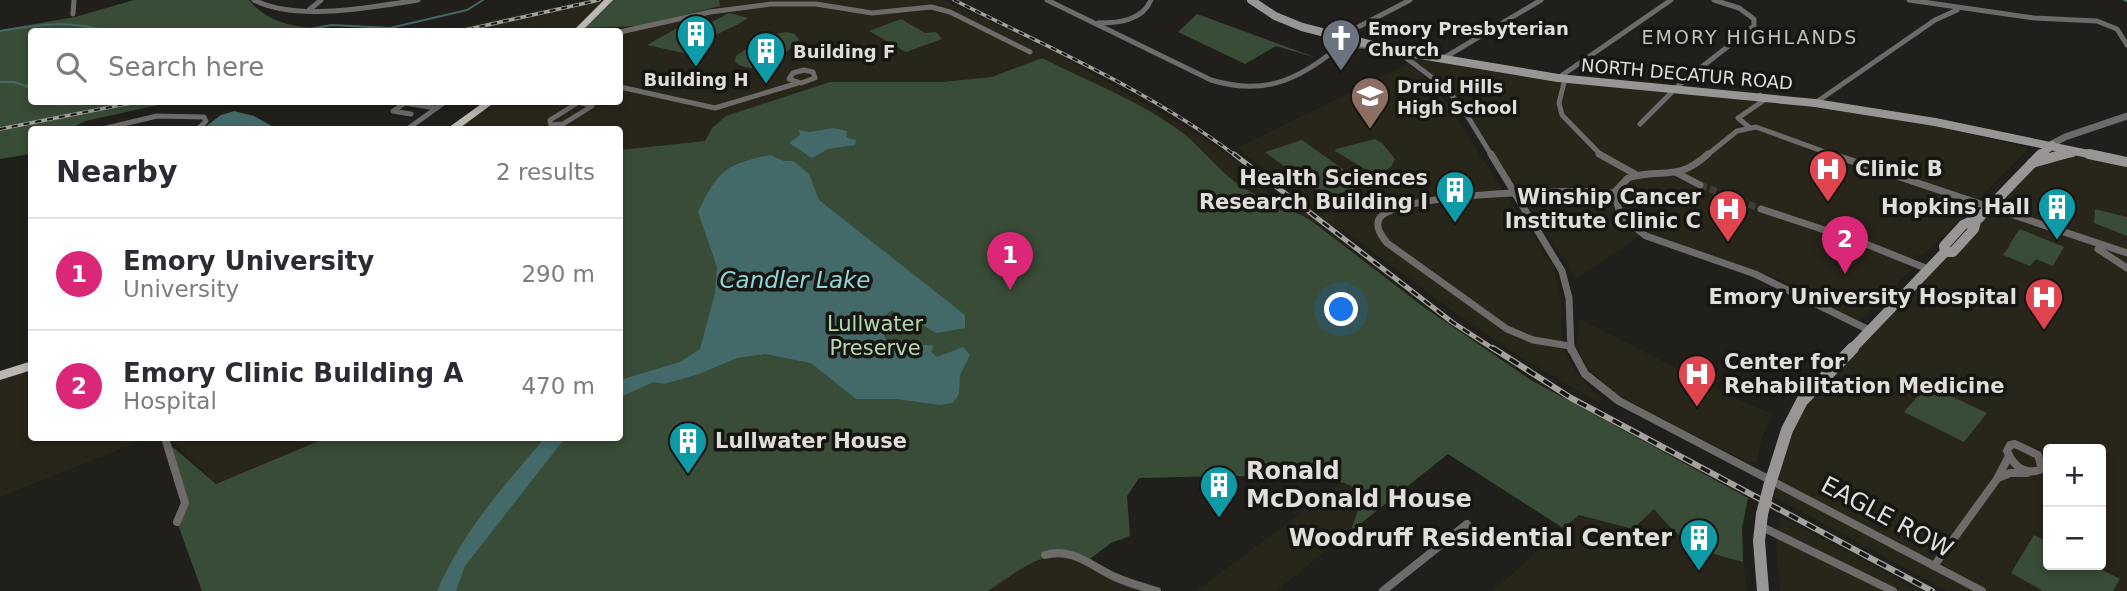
<!DOCTYPE html>
<html lang="en">
<head>
<meta charset="utf-8">
<style>
	:root { --surface:#fff; --page:#f2f2f3; --text:#2b2b33; --muted:#7c7c81; --line:#e1e1e2; --accent:#db2777 }
	body { margin:0; font-family:"DejaVu Sans",sans-serif; background:var(--page); color:var(--text) }
	.controls { position:absolute; right:21px; bottom:21px; display:grid; overflow:hidden; border-radius:7px; box-shadow:0 4px 10px #0003 }
	.controls button { width:63px; height:63px; display:grid; place-items:center; padding:0; border:0; border-bottom:2px solid var(--line); background:var(--surface); color:var(--text); font:35px sans-serif }
	.you { position:absolute; left:1342px; top:310px; width:24px; height:24px; margin:-18px; border:5px solid #fff; border-radius:50%; background:#1a73e8; box-shadow:0 0 0 10px #1a73e833 }
	.badge { display:grid; place-items:center; width:46px; height:46px; border-radius:50%; background:var(--accent); color:#fff; font-size:23px; font-weight:700 }
	.pin { position:absolute; translate:-50% -58px; filter:drop-shadow(0 2px 4px #0008) }
	.pin::after { content:''; position:absolute; top:37px; width:24px; height:21px; background:inherit; clip-path:polygon(0 0,100% 0,50% 100%) }
	.list { margin:0; padding:0; list-style:none }
	h2 { display:flex; justify-content:space-between; align-items:center; height:91px; margin:0; padding:0 28px; font-size:30px }
	h2 small { font-size:23px; font-weight:400; color:var(--muted) }
	.list li { display:grid; grid-template-columns:46px 1fr auto; gap:21px; align-items:center; box-sizing:border-box; height:112px; padding:0 28px; border-top:2px solid var(--line) }
	.list b { display:block; font-size:26px; white-space:nowrap }
	.list p { margin:0; font-size:23px; white-space:nowrap; color:var(--muted) }
	.list em { font-size:23px; font-style:normal; color:var(--muted) }
	.icon { flex:none; width:38px; height:38px; fill:none; stroke:currentColor; stroke-width:2; stroke-linecap:round; stroke-linejoin:round }
	.map { position:relative; flex:none; width:2127px; height:591px; overflow:hidden }
	.search { position:absolute; background:var(--surface); box-shadow:0 4px 10px #0003; left:28px; top:28px; width:595px; height:77px; display:flex; align-items:center; gap:18px; box-sizing:border-box; padding:0 24px; border-radius:7px; color:var(--muted); font-size:26px }
	.panel { position:absolute; background:var(--surface); box-shadow:0 4px 10px #0003; left:28px; top:126px; width:595px; height:315px; border-radius:7px }
	.map>svg:first-child { display:block }
	.built { fill:#28251b; fill-rule:evenodd }
	.green { fill:#394c37 }
	.water { fill:#446969 }
	.lines { fill:none; stroke-linecap:round; stroke-linejoin:round }
	.stream { stroke:#446969; stroke-width:2 }
	.minor-tunnel { stroke:#3d3c38; stroke-width:7; stroke-dasharray:7 3.5; stroke-linecap:butt }
	.minor-far2 { stroke:#6d6a69; stroke-width:5 }
	.minor-far1 { stroke:#6d6a69; stroke-width:7 }
	.minor { stroke:#6d6a69; stroke-width:8 }
	.tertiary { stroke:#6d6a69; stroke-width:7 }
	.secondary-far2 { stroke:#999594; stroke-width:8 }
	.secondary-far1 { stroke:#999594; stroke-width:10 }
	.secondary { stroke:#999594; stroke-width:12 }
	.primary { fill:#bcb6b5; fill-rule:evenodd }
	.rail-far2-casing { stroke:#a3a29e; stroke-width:3.5 }
	.rail-far1-casing { stroke:#a3a29e; stroke-width:5 }
	.rail-casing { stroke:#a3a29e; stroke-width:6 }
	.rail-far2 { stroke:#171612; stroke-width:2; stroke-dasharray:6; stroke-linecap:butt }
	.rail-far1 { stroke:#171612; stroke-width:2.5; stroke-dasharray:8; stroke-linecap:butt }
	.rail { stroke:#171612; stroke-width:3.5; stroke-dasharray:10; stroke-linecap:butt }
	.secondary-bridge { stroke:#999594; stroke-width:12 }
	.labels { text-anchor:middle; dominant-baseline:central; stroke-width:7; stroke-linejoin:round; paint-order:stroke }
	.far-poi-label { font-size:18px; font-weight:bold; fill:#dfdedb; stroke:#171612; text-anchor:start }
	.far-street-label { font-size:18px; fill:#dfdedb; stroke:#171612 }
	.far-neighbourhood-label { font-size:19px; letter-spacing:2px; fill:#c1c0ba; stroke:#171612 }
	.poi-label { font-size:21px; font-weight:bold; fill:#dfdedb; stroke:#171612; text-anchor:end }
	.park-label { font-size:21px; fill:#b2d9ae; stroke:#171612 }
	.water-label { font-size:23px; font-style:italic; fill:#8ed7d6; stroke:#171612 }
	.near-poi-label { font-size:24px; font-weight:bold; fill:#dfdedb; stroke:#171612; text-anchor:start }
	.near-street-label { font-size:24px; fill:#dfdedb; stroke:#171612 }
</style>
</head>
<body>
<div class="map">
<svg width="2127" height="591" viewBox="0 0 2127 591">
	<rect width="100%" height="100%" fill="#201f1b"/>
	<g class="built">
		<path d="M597 0H944L1058 54 1201 136 1245 167 1273 198 1322 214 1237 148 1408 64 1433 83 1554 268 1561 297 1562 348 1578 376 1602 399 1598 402 1525 360 1436 299 1341 228 1315 223 1425 308 1531 380 1748 498 1741 542 1747 591H1493L1563 528 1448 454 1276 591H1196L1342 482 1307 477 1139 478 1055 531 1093 566 1157 591H447L620 438V130L450 129 490 102H620V32L452 29 536 10Z"/>
		<path d="M1409 57 1518 76 1819 108 1922 123 2029 148 1926 253 1913 257 1905 265 1911 270 1860 321 1817 301 1784 281 1648 233 1638 237 1576 279 1458 96Z"/>
		<path d="M2050 145 2127 162V591H1947L1767 493 1792 418 1905 294 1953 251ZM2048 449H2101V565H2048Z"/>
		<path d="M1580 319 1741 401 1773 414 1762 437 1756 462H1748L1723 450 1618 395 1602 383 1583 360 1577 345Z"/>
		<path d="M31 363 32 438H149L0 497V374Z"/>
		<path d="M172 438H326L216 484 174 443Z"/>
		<path d="M1780 516 1889 574 1921 591H1780L1776 544Z"/>
	</g>
	<g class="green">
		<path d="M134 0H249C281 39 333 24 377 31L32 32V102H172L85 121 70 129 32 130 31 154 0 159V30L75 17Z"/>
		<path d="M609 0H719L720 6 639 26 579 28Z"/>
		<path d="M729 13 748 18C734 28 720 31 706 41L708 45 692 55 647 45 684 24 697 25 685 36Z"/>
		<path d="M1197 14 1317 58 1276 46 1245 64 1178 32Z"/>
		<path d="M901 19 925 33 936 32 942 39 906 52 869 31Z"/>
		<path d="M786 32 795 34 799 40C785 55 755 79 735 62L736 56 765 36Z"/>
		<path d="M1042 58C1087 81 1135 99 1176 128 1202 146 1218 172 1245 189 1267 202 1291 208 1313 222L1425 308 1531 380 1748 498 1742 527 1743 562C1697 550 1685 546 1654 509L1633 529 1579 515 1563 528 1448 454 1350 532C1355 519 1365 499 1352 487 1333 470 1173 478 1139 478L1127 496 1130 536 1111 543 1086 562C1052 540 1016 573 988 591H202L177 522 185 507 167 442 216 484 326 438H620V150L705 141 712 128 726 116 830 82H943L992 77Z"/>
		<path d="M1375 139 1382 143 1395 159 1391 167 1376 176 1335 151 1336 149Z"/>
		<path d="M1302 140 1365 185 1327 198 1265 152Z"/>
		<path d="M2095 209 2127 217V236L2094 223Z"/>
		<path d="M2020 229 2064 247 2053 266 2036 259 2030 266 2003 255C2010 247 2012 238 2020 229Z"/>
		<path d="M1927 385 1987 413 1964 442 1904 412Z"/>
		<path d="M2034 535 2048 542V565H2093L2120 579 2113 591H2043L2011 573Z"/>
	</g>
	<g class="water">
		<path d="M234 111 254 116 277 129 201 130 221 115Z"/>
		<path d="M833 128 847 131 846 137 856 140 855 145 828 149 812 158 789 143 800 135 799 130 810 132Z"/>
		<path d="M770 155 784 161H793L809 174 819 200 965 315V328L936 333 908 316 907 321 899 319 892 310 879 321 887 343 899 339 906 347 918 344 934 346 931 352 937 357 963 347 970 355 960 375 959 394 953 403 940 405 896 399H856L811 363 765 354 737 358 699 374 664 384 654 382 620 397V380L680 362 700 349 715 293 717 267 698 212C718 171 725 164 770 155Z"/>
		<path d="M545 438H565L465 566 456 591H437C462 533 504 485 545 438Z"/>
	</g>
	<g class="lines">
		<g class="stream">
			<path d="M2124 0 2127 1"/>
			<path d="M0 31C38 25 71 19 108 32"/>
			<path d="M294 32 332 25 390 28 467 10 483 0"/>
			<path d="M0 82H14L32 88"/>
			<path d="M26 87 32 81"/>
			<path d="M54 102 60 105 91 102"/>
		</g>
		<path class="minor-tunnel" d="M1700 185 1761 209"/>
		<g class="minor-far2">
			<path d="M254 0C297 22 371 7 418 0"/>
			<path d="M1047 0 1211 80C1270 98 1303 76 1348 40"/>
			<path d="M1909 0 2034 18 2097 21 2117 29 2127 45"/>
			<path d="M309 10 321 0"/>
			<path d="M73 14 74 0"/>
			<path d="M1098 23C1118 23 1142 21 1151 0"/>
			<path d="M620 32 710 12 771 4H816L872 13 931 7 950 12 1030 52"/>
			<path d="M1322 34 1335 43V51L1350 46H1368"/>
			<path d="M1337 38 1410 0"/>
			<path d="M1397 51 1442 85 1460 104 1492 156"/>
			<path d="M1442 59 1541 0"/>
			<path d="M804 70 813 72 815 78 801 83 789 79 793 73Z"/>
			<path d="M1558 78 1671 0"/>
			<path d="M1565 79 1559 103 1562 115 1602 156"/>
			<path d="M620 87 715 108 798 83"/>
			<path d="M407 102 405 103 435 108"/>
			<path d="M579 102 592 106 563 124 551 125 550 120Z"/>
			<path d="M405 103 393 111 411 114"/>
			<path d="M1815 103 1935 20 1957 10"/>
			<path d="M1640 124 1680 84 1754 26V19L1739 8 1714 0"/>
			<path d="M1749 127 1738 118 1763 101 1760 95"/>
			<path d="M98 130 157 116 204 117 206 121 197 130"/>
			<path d="M406 130 445 102"/>
			<path d="M1706 156 1737 131 1756 127 1836 156"/>
		</g>
		<g class="minor-far1">
			<path d="M1491 154 1562 271 1569 298 1571 350"/>
			<path d="M1599 154 1635 174"/>
			<path d="M1708 154C1676 183 1663 167 1628 178L1614 193 1621 216 1646 236 1755 274 1869 330"/>
			<path d="M1831 154 2127 253"/>
			<path d="M1677 173 1700 185"/>
			<path d="M1761 209 1861 242 1928 269"/>
			<path d="M2098 249 2127 268"/>
			<path d="M1570 346 1533 340 1507 329 1387 243C1382 236 1375 228 1379 219 1393 192 1581 189 1614 193"/>
		</g>
		<g class="minor">
			<path d="M1571 348 1585 374 1619 401 1982 591"/>
			<path d="M165 438 185 503 177 522"/>
			<path d="M2015 444 2038 455 2042 469C2025 476 2014 467 2007 451L2010 445Z"/>
			<path d="M1998 478 2010 473H2027"/>
			<path d="M1760 526 1893 591"/>
			<path d="M1045 555C1073 547 1091 566 1115 577 1128 583 1143 587 1157 591"/>
			<path d="M1934 566 1997 479 2009 456"/>
			<path d="M1383 591 1467 524"/>
		</g>
		<path class="tertiary" d="M2050 145 2065 137 2127 116"/>
		<g class="secondary-far2">
			<path d="M1251 0 1275 16 1302 27 1396 51 1558 78 1815 103 1935 122 2098 156"/>
			<path d="M2039 156 2052 145"/>
			<path d="M2058 156 2072 153"/>
		</g>
		<g class="secondary-far1">
			<path d="M2089 154 2127 162"/>
			<path d="M2032 163 2064 154"/>
			<path d="M1945 252 1944 246 1963 225 1980 217"/>
			<path d="M1851 350 1945 252H1953L1974 229 1976 221 2041 154"/>
		</g>
		<g class="secondary">
			<path d="M1769 487 1787 430 1802 401 1853 348"/>
			<path d="M1762 514 1759 541 1763 591"/>
		</g>
		<g class="primary">
			<path d="M604 0H613L581 32H572Z"/>
			<path d="M484 102H495L457 130H445Z"/>
			<path d="M32 361V370L0 380V371Z"/>
		</g>
		<g class="rail-far2-casing">
			<g id="rail-far2">
				<path d="M954 0C1049 48 1151 91 1236 156"/>
				<path d="M456 32 599 0"/>
				<path d="M0 129 136 102"/>
			</g>
		</g>
		<g class="rail-far1-casing">
			<path id="rail-far1" d="M1234 154 1452 322 1495 350"/>
		</g>
		<g class="rail-casing">
			<path id="rail" d="M1493 348 1571 398 1932 591"/>
		</g>
		<use href="#rail-far2" class="rail-far2"/>
		<use href="#rail-far1" class="rail-far1"/>
		<use href="#rail" class="rail"/>
		<path class="secondary-bridge" d="M1762 514 1769 487"/>
	</g>
	<defs>
		<g id="building-pin" transform="scale(2.0125)"><path d="M0 17L-7.5 6A9.5 9.5 0 1 1 7.5 6Z" fill="#0f9aa8" stroke="#171612"/><path d="M-4-6H4V6H1V3H-1V6H-4ZM-2.5-4.3h1.7v1.8h-1.7ZM.8-4.3h1.7v1.8H.8ZM-2.5-1h1.7V.8h-1.7ZM.8-1h1.7V.8H.8Z" fill="#fff"/></g>
		<g id="church-pin" transform="scale(2.0125)"><path d="M0 17L-7.5 6A9.5 9.5 0 1 1 7.5 6Z" fill="#6b7280" stroke="#171612"/><path d="M-1.2-6h2.4v3.5h3.3v2.4h-3.3V6h-2.4V-.1h-3.3v-2.4h3.3Z" fill="#fff"/></g>
		<g id="school-pin" transform="scale(2.0125)"><path d="M0 17L-7.5 6A9.5 9.5 0 1 1 7.5 6Z" fill="#8d6e63" stroke="#171612"/><path d="M0-5L7-2L0 1L-7-2ZM-4 1L0 2.5L4 1V4Q0 6-4 4Z" fill="#fff"/></g>
		<g id="hospital-pin" transform="scale(2.0125)"><path d="M0 17L-7.5 6A9.5 9.5 0 1 1 7.5 6Z" fill="#e0444e" stroke="#171612"/><path d="M-5-5h3v3.5h4V-5h3V5h-3V1.5h-4V5h-3Z" fill="#fff"/></g>
	</defs>
	<g fill-rule="evenodd">
		<use href="#building-pin" x="696" y="34"/>
		<use href="#church-pin" x="1341" y="38"/>
		<use href="#building-pin" x="766" y="51"/>
		<use href="#school-pin" x="1370" y="96"/>
		<use href="#hospital-pin" x="1828" y="169"/>
		<use href="#building-pin" x="1455" y="190"/>
		<use href="#building-pin" x="2057" y="207"/>
		<use href="#hospital-pin" x="1728" y="209"/>
		<use href="#hospital-pin" x="2044" y="297"/>
		<use href="#hospital-pin" x="1697" y="374"/>
		<use href="#building-pin" x="688" y="441"/>
		<use href="#building-pin" x="1219" y="485"/>
		<use href="#building-pin" x="1699" y="538"/>
	</g>
	<g class="labels">
		<g class="far-poi-label">
			<text x="1368" y="28">Emory Presbyterian<tspan x="1368" dy="21">Church</tspan></text>
			<text x="793" y="51">Building F</text>
			<text x="696" y="79" text-anchor="middle">Building H</text>
			<text x="1397" y="86">Druid Hills<tspan x="1397" dy="21">High School</tspan></text>
		</g>
		<g class="far-street-label">
			<text transform="translate(1687 74) rotate(5)">NORTH DECATUR ROAD</text>
		</g>
		<g class="far-neighbourhood-label">
			<text x="1750" y="37">EMORY HIGHLANDS</text>
		</g>
		<g class="poi-label">
			<text x="1855" y="169" text-anchor="start">Clinic B</text>
			<text x="1428" y="178">Health Sciences<tspan x="1428" dy="24">Research Building I</tspan></text>
			<text x="1701" y="197">Winship Cancer<tspan x="1701" dy="24">Institute Clinic C</tspan></text>
			<text x="2030" y="207">Hopkins Hall</text>
			<text x="2017" y="297">Emory University Hospital</text>
			<text x="1724" y="362" text-anchor="start">Center for<tspan x="1724" dy="24">Rehabilitation Medicine</tspan></text>
			<text x="715" y="441" text-anchor="start">Lullwater House</text>
		</g>
		<g class="park-label">
			<text x="875" y="324">Lullwater<tspan x="875" dy="24">Preserve</tspan></text>
		</g>
		<g class="water-label">
			<text x="795" y="280">Candler Lake</text>
		</g>
		<g class="near-poi-label">
			<text x="1246" y="471">Ronald<tspan x="1246" dy="28">McDonald House</tspan></text>
			<text x="1672" y="538" text-anchor="end">Woodruff Residential Center</text>
		</g>
		<g class="near-street-label">
			<text transform="translate(1887 517) rotate(28)">EAGLE ROW</text>
		</g>
	</g>
</svg>
<div class="controls">
<button>+</button>
<button>−</button>
</div>
<div class="you"></div>
<div class="pin badge" style="left:1010px;top:290px">1</div>
<div class="pin badge" style="left:1845px;top:274px">2</div>
<div class="search"><svg class="icon" aria-label="search" viewBox="0 0 24 24"><circle cx="10" cy="10" r="6"/><path d="M15 15l6 6"/></svg>Search here</div>
<section class="panel">
<h2>Nearby<small>2 results</small></h2>
<ul class="list">
<li><span class="badge">1</span><div><b>Emory University</b><p>University</p></div><em>290 m</em></li>
<li><span class="badge">2</span><div><b>Emory Clinic Building A</b><p>Hospital</p></div><em>470 m</em></li>
</ul>
</section>
</div>
</body>
</html>
